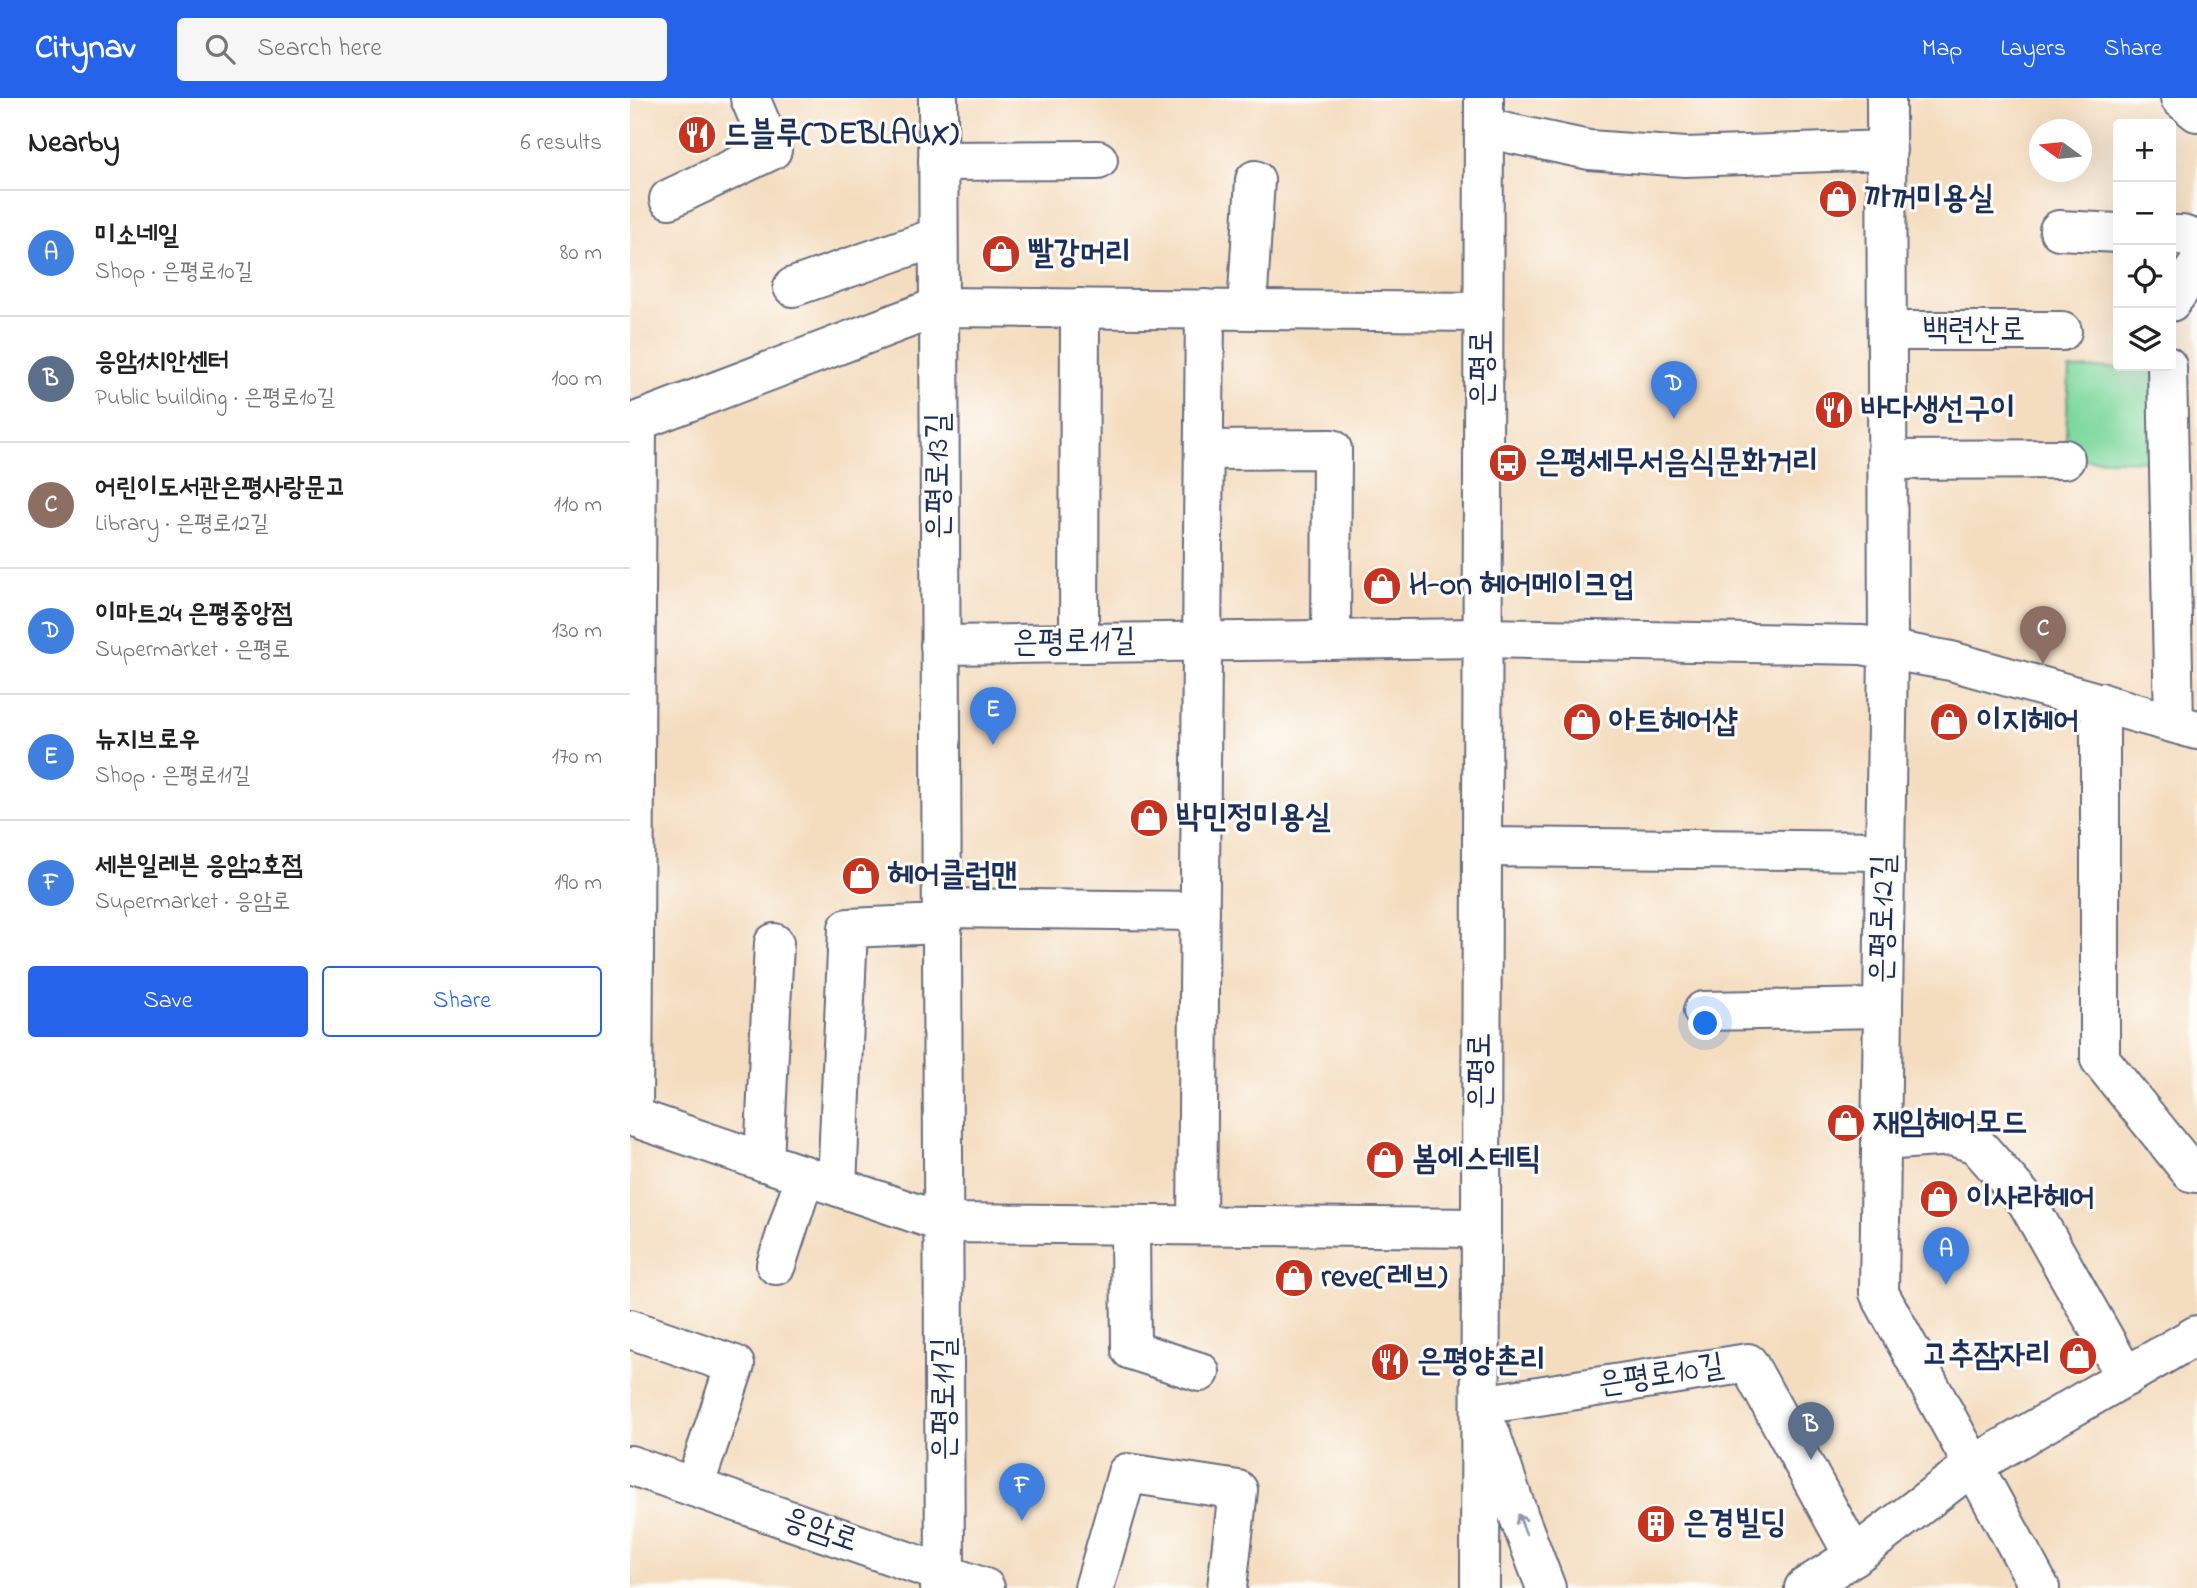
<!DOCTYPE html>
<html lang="en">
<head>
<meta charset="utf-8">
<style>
	:root { --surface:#fff; --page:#f6f6f6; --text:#222; --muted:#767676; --line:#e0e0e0; --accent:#2563eb }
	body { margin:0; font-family:"Indie Flower","Poor Story",sans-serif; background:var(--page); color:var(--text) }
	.controls { position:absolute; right:21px; top:21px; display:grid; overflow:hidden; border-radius:7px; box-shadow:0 7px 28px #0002 }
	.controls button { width:63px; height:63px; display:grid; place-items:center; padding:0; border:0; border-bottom:2px solid var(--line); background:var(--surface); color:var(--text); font:35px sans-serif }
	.compass { position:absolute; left:1399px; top:21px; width:63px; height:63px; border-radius:50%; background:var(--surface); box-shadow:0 7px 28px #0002; rotate:285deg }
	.you { position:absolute; left:1076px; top:926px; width:24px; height:24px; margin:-18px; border:5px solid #fff; border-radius:50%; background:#1a73e8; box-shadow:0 0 0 10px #1a73e833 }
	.badge { display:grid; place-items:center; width:46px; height:46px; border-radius:50%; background:var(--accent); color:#fff; font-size:23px; font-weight:700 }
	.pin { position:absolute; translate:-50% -58px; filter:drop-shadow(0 2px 4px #0008) }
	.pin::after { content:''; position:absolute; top:37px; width:24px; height:21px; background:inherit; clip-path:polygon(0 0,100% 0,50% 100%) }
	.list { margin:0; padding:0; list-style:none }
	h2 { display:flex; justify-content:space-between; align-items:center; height:91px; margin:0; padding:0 28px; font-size:30px }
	h2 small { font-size:23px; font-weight:400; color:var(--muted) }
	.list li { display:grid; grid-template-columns:46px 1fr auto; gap:21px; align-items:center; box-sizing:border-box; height:126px; padding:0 28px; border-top:2px solid var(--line) }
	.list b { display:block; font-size:26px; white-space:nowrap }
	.list p { margin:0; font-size:23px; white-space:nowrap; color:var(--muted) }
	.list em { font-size:23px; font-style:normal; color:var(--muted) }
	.actions { display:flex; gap:14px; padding:21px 28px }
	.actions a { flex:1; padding:16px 0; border:2px solid var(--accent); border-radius:7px; text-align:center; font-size:24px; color:var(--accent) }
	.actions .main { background:var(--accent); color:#fff }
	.icon { flex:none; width:38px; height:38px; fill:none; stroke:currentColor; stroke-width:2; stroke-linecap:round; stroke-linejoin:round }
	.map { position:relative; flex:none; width:1567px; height:1490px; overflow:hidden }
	header { display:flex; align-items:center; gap:42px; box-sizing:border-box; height:98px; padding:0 35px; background:var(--accent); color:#fff }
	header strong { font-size:33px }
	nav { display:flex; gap:38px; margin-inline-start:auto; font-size:24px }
	.search { width:490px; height:63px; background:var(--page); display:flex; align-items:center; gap:18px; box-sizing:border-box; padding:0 24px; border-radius:7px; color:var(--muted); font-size:26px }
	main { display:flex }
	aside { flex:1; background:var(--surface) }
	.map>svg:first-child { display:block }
	.green { fill:#7ed89e; stroke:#4c847e; stroke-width:2 }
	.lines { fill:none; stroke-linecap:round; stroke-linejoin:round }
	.minor-casing { stroke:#676c80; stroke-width:42 }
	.major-casing { stroke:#676c80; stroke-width:42 }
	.minor { stroke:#fff; stroke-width:38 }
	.major { stroke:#fff; stroke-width:38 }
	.oneway { stroke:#8d97ae }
	.labels { text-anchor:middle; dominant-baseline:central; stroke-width:6; stroke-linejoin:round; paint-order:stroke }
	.poi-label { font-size:32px; font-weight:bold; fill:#1b2f5e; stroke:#fdfcf7; text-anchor:start }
	.street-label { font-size:32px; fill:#1b2f5e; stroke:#fdfcf7 }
</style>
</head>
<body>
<header>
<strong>Citynav</strong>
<div class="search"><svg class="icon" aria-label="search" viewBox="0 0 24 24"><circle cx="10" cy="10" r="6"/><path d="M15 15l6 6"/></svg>Search here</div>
<nav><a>Map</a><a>Layers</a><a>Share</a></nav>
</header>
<main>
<aside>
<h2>Nearby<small>6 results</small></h2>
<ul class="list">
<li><span class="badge" style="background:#3f7fe0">A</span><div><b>미소네일</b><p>Shop · 은평로10길</p></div><em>80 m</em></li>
<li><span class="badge" style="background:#5c6f8a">B</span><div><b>응암1치안센터</b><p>Public building · 은평로10길</p></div><em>100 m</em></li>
<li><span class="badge" style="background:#8d6e63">C</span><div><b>어린이도서관은평사랑문고</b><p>Library · 은평로12길</p></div><em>110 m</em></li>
<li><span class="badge" style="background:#3f7fe0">D</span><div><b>이마트24 은평중앙점</b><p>Supermarket · 은평로</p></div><em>130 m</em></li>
<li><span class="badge" style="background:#3f7fe0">E</span><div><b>뉴지브로우</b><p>Shop · 은평로11길</p></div><em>170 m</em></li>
<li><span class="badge" style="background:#3f7fe0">F</span><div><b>세븐일레븐 응암2호점</b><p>Supermarket · 응암로</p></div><em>190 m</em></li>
</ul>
<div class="actions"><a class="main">Save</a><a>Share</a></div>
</aside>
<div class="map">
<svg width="1567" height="1490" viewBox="0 0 1567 1490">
	<rect width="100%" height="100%" fill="#fdfcf7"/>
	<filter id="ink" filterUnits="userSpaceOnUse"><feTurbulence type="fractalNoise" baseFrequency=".0143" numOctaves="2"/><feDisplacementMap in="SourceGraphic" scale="14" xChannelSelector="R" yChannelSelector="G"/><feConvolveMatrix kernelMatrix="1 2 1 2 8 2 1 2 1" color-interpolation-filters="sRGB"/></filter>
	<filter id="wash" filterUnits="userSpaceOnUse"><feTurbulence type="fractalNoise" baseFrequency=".00686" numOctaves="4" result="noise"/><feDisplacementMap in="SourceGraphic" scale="28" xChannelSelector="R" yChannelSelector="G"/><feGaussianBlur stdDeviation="1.57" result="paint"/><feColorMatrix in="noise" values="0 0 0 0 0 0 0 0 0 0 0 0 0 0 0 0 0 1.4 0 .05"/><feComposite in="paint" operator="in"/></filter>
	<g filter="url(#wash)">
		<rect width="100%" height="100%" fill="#f4ddbf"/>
		<path class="green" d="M1526 268 1531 363 1435 361 1439 271Z"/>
	</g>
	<g filter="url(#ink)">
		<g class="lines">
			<g class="minor-casing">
				<g id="minor">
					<path d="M308 0 315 1477 310 1490"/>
					<path d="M1256 0 1258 552 1249 1195 1410 1490"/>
					<path d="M854 30 959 52 1055 59 1257 52"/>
					<path d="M308 63 468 62"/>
					<path d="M39 101 142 52 120 0"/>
					<path d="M1429 132 1488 135"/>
					<path d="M1541 137H1552L1567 142"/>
					<path d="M163 189 308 139"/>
					<path d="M1541 204 1567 169"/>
					<path d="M617 211 625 82"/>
					<path d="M1257 233H1432"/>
					<path d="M1537 268 1544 625"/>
					<path d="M0 326 308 209 854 214"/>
					<path d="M574 352 702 351 701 542"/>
					<path d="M1258 362 1435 361"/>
					<path d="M449 545 450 210"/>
					<path d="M310 547 852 540 1232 547 1321 563 1567 632"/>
					<path d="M1470 604V961L1561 1074 1567 1075"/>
					<path d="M852 749 1255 753"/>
					<path d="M312 810 570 813"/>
					<path d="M1073 913 1253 910"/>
					<path d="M0 1018 314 1125 851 1130"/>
					<path d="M3 1019 7 324"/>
					<path d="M1251 1043 1322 1038 1346 1046 1397 1104 1496 1279"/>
					<path d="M134 1064 144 845"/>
					<path d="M207 1088 218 830 312 826"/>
					<path d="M500 1127 501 1252 570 1274"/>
					<path d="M567 1127 575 211"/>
					<path d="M146 1167 175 1077"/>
					<path d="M0 1231 105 1267 64 1389"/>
					<path d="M851 1307 1118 1265 1224 1458"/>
					<path d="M464 1490 497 1375 608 1392 597 1490"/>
					<path d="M1174 1490 1224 1458 1342 1368 1567 1237"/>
				</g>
			</g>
			<g class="major-casing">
				<g id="major">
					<path d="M1550 0 1567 14"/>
					<path d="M860 1334 889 1419 916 1490"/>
					<path d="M0 1367 355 1490"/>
					<path d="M850 1490 854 0"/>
				</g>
			</g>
			<use href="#minor" class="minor"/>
			<use href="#major" class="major"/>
		</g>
		<defs><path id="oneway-shaft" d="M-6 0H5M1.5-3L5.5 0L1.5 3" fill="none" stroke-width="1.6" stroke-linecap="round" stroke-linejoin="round" transform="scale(1.75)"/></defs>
		<use class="oneway" href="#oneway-shaft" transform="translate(892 1426) rotate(-111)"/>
	</g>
	<defs>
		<g id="restaurant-disc" transform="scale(2.0125)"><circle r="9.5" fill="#c8321e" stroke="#fdfcf7"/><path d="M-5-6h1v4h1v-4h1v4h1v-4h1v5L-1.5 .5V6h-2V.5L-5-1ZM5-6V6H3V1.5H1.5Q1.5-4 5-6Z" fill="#fff"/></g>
		<g id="shop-disc" transform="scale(2.0125)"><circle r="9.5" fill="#c8321e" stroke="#fdfcf7"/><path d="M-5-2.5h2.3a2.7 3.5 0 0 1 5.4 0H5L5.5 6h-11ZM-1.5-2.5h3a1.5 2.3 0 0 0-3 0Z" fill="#fff"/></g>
		<g id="bus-disc" transform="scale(2.0125)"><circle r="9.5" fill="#c8321e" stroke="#fdfcf7"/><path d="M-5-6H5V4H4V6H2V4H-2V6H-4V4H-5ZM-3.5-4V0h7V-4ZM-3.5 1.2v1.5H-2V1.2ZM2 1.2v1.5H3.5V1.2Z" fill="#fff"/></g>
		<g id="building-disc" transform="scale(2.0125)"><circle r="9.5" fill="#c8321e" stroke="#fdfcf7"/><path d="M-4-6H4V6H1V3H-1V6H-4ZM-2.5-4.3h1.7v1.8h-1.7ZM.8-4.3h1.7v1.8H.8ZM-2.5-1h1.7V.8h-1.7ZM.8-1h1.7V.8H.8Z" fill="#fff"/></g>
	</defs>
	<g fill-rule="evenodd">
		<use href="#restaurant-disc" x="67" y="37"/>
		<use href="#shop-disc" x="1208" y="101"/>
		<use href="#shop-disc" x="371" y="156"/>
		<use href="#restaurant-disc" x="1204" y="312"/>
		<use href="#bus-disc" x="878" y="365"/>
		<use href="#shop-disc" x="752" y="488"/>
		<use href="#shop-disc" x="952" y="624"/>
		<use href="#shop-disc" x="1319" y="624"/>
		<use href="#shop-disc" x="519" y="720"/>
		<use href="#shop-disc" x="231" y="778"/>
		<use href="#shop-disc" x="1216" y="1025"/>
		<use href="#shop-disc" x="755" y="1062"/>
		<use href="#shop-disc" x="1309" y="1101"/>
		<use href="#shop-disc" x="664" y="1180"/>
		<use href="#shop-disc" x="1448" y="1258"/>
		<use href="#restaurant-disc" x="760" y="1264"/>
		<use href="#building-disc" x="1026" y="1426"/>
	</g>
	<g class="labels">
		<g class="poi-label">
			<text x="94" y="37">드블루(DEBLAUX)</text>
			<text x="1235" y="101">까꺼미용실</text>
			<text x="398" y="156">빨강머리</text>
			<text x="1231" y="312">바다생선구이</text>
			<text x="905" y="365">은평세무서음식문화거리</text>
			<text x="779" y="488">H-on 헤어메이크업</text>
			<text x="979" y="624">아트헤어샵</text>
			<text x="1346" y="624">이지헤어</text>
			<text x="546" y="720">박민정미용실</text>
			<text x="258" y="778">헤어클럽맨</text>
			<text x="1243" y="1025">재임헤어모드</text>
			<text x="782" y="1062">봄에스테틱</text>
			<text x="1336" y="1101">이사라헤어</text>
			<text x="691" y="1180">reve(레브)</text>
			<text x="1421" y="1258" text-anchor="end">고추잠자리</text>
			<text x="787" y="1264">은평양촌리</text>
			<text x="1053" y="1426">은경빌딩</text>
		</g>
		<g class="street-label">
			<text x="1344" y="233">백련산로</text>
			<text transform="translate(853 270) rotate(-90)">은평로</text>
			<text transform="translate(309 378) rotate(-90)">은평로13길</text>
			<text transform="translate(444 545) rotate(-1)">은평로11길</text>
			<text transform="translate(1254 821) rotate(-89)">은평로12길</text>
			<text transform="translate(851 973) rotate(-90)">은평로</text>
			<text transform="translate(1031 1278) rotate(-9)">은평로10길</text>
			<text transform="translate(315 1301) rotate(-90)">은평로11길</text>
			<text transform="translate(190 1433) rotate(19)">응암로</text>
		</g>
	</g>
</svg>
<div class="controls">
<button>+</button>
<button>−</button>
<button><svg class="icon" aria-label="locate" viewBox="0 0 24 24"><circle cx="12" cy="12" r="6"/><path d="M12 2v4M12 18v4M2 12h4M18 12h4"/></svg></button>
<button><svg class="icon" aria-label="layers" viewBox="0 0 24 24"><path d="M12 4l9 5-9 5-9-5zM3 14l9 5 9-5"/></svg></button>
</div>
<svg class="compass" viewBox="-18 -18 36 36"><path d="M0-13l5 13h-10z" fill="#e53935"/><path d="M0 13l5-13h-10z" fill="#767676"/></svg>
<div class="you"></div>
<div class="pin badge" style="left:1316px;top:1187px;background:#3f7fe0">A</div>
<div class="pin badge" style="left:1181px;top:1362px;background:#5c6f8a">B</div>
<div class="pin badge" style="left:1413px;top:566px;background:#8d6e63">C</div>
<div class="pin badge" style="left:1044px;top:321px;background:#3f7fe0">D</div>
<div class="pin badge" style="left:363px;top:647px;background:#3f7fe0">E</div>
<div class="pin badge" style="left:392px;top:1423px;background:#3f7fe0">F</div>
</div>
</main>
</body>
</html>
